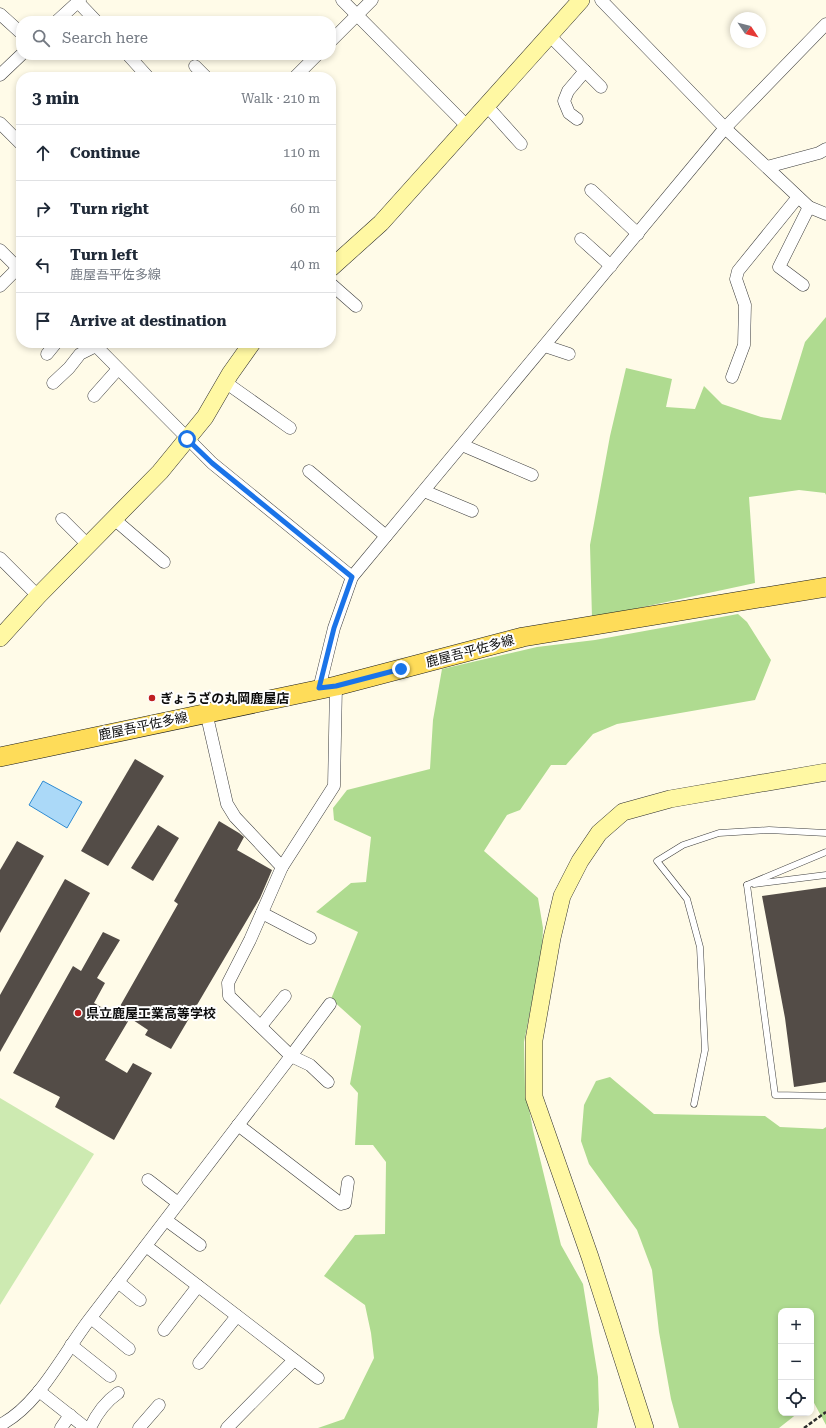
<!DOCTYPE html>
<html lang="en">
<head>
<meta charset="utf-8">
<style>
	:root { --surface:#fff; --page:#f6f6f7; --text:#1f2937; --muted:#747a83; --line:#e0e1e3 }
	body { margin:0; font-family:"Roboto Serif","Noto Sans JP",serif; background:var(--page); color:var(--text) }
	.controls { position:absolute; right:12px; bottom:12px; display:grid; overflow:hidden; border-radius:8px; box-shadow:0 2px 6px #0003 }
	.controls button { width:36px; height:36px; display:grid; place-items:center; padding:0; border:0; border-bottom:1px solid var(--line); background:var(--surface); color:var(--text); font:20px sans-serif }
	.compass { position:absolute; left:730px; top:12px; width:36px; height:36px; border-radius:50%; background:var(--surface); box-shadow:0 2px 6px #0003; rotate:125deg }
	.stop { position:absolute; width:12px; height:12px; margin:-9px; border:3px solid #1a73e8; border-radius:50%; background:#fff }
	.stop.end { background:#1a73e8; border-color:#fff; box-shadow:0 1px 4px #0008 }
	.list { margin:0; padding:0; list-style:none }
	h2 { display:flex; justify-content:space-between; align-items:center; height:52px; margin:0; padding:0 16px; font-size:17px }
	h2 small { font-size:13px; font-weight:400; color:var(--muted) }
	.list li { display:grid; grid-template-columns:26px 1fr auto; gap:12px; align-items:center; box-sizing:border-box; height:56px; padding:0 16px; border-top:1px solid var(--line) }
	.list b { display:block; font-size:15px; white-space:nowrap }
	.list p { margin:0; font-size:13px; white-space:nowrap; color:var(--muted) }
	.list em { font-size:13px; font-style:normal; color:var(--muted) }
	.icon { flex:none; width:22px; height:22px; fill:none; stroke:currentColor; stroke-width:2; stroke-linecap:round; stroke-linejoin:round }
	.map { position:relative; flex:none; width:826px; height:1428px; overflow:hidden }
	.search { position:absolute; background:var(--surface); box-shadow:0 2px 6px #0003; left:16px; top:16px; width:320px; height:44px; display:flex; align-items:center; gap:10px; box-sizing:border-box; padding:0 14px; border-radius:16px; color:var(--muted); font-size:15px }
	.panel { position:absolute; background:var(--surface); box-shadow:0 2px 6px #0003; left:16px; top:72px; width:320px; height:276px; border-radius:16px }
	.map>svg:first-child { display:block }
	.green { fill:#cdeab1 }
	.forest { fill:#afdb90 }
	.water { fill:#abd9f8; stroke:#2f8bd2 }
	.building { fill:#534c47 }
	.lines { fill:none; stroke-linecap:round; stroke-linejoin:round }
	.lane-casing { stroke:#3e3e3e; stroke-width:7 }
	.street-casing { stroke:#3e3e3e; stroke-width:13 }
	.secondary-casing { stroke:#2d2d2d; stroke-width:18 }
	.primary-casing { stroke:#1c1c1c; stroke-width:20 }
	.path { stroke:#2d2d2d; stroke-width:2.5; stroke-dasharray:4 2; stroke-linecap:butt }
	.lane { stroke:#fff; stroke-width:6 }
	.street { stroke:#fff; stroke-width:12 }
	.secondary { stroke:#fff8a3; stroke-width:17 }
	.primary { stroke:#fedc59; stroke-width:19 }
	.route { stroke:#1a73e8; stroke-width:5 }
	.poi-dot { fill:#bf1f21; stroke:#fff; stroke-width:1.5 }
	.labels { text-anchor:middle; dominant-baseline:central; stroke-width:4; stroke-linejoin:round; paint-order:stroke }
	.street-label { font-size:13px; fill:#0b0b0b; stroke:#fff }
	.poi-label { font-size:13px; font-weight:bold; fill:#0b0b0b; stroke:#fff; text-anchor:start }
</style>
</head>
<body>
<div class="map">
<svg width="826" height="1428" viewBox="0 0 826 1428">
	<rect width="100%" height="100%" fill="#fffbe8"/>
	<path class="green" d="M0 1098 94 1154 0 1305Z"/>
	<g class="forest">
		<path d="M826 317V495L825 493 799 490 749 497 755 583 592 618 590 545 610 436 626 368 672 379 666 407 695 409 704 386 722 404 761 417 781 420 805 342Z"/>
		<path d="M738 614 747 622 771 660 755 700 617 724 593 734 566 765H551L520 810 507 815 484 851 538 898 543 928 542 951 524 1042 525 1088 533 1130 561 1245 583 1284 598 1377 599 1410 597 1428H318L344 1419 374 1358 371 1333 365 1305 324 1276 355 1235 385 1234 386 1162 373 1145H355L358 1093 350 1084 361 1026 331 999 358 932 316 912 351 883 366 882 371 837 334 820 333 808 347 790 430 769 433 720 442 669 537 647 595 640Z"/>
		<path d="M610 1077 654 1114 765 1116 780 1127 823 1129 826 1127V1425L813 1401 811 1403V1311H781V1413H798L779 1428H679L671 1399 659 1332 652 1270 637 1230 589 1164 581 1141 584 1105 596 1081Z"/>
	</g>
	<path class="water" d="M43 781 82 802 67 828 29 805Z"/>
	<g class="building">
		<path d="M135 759 164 776 108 866 81 851Z"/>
		<path d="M219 821 239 833 244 837 237 850 272 870 260 898 171 1049 145 1035 148 1030 130 1018 105 1060 127 1073 133 1063 152 1073 114 1140 55 1107 60 1097 13 1073 73 966 81 971 103 932 120 940 97 978 105 983 94 1003 115 1015 178 904 174 901Z"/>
		<path d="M158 825 179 838 153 881 131 868Z"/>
		<path d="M17 841 44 856 0 933V870Z"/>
		<path d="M65 879 90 893 0 1052V995Z"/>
		<path d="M826 887V1082L794 1087 785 1018 762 896Z"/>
	</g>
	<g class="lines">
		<g class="lane-casing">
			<g id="lane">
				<path d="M754 884 826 875"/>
				<path d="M747 885 775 1095 826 1096"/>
				<path d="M747 885 826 852"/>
				<path d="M694 1104 705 1050 700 947 687 899 657 861 683 845 719 833 769 830 826 833"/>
			</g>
		</g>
		<g class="street-casing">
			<g id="street">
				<path d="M342 0 467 126"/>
				<path d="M601 0 725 128 809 207 826 214"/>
				<path d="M78 2 96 21"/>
				<path d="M0 14 21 33"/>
				<path d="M57 21 80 0"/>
				<path d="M549 35 601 87"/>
				<path d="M331 41 372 0"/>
				<path d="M128 55 148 77"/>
				<path d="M195 66 206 77"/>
				<path d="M0 75 21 55"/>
				<path d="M295 77 317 55"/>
				<path d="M486 105 521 144"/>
				<path d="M577 119 569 113 564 101 568 91 585 71"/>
				<path d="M0 123 21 144"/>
				<path d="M767 167 819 153 826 149"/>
				<path d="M591 190 638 234"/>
				<path d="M581 239 611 266"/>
				<path d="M0 250 21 271"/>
				<path d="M331 284 356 306"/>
				<path d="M803 285 779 267 809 207"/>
				<path d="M0 286 18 268"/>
				<path d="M93 343 212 463 352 577"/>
				<path d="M545 346 569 354"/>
				<path d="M47 354 56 343"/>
				<path d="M732 377 744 345 745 305 736 279 738 271 798 197"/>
				<path d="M225 382 290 428"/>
				<path d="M53 383 69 368 80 354 96 346"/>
				<path d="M94 396 118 369"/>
				<path d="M462 445 532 475"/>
				<path d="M309 471 386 536"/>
				<path d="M424 491 472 511"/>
				<path d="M62 519 88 545"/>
				<path d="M114 519 164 562"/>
				<path d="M0 558 38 596"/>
				<path d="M319 689 334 628 352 577 725 128 826 24"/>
				<path d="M206 712 227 804 235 817 282 867"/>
				<path d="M262 913 310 938"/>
				<path d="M261 1026 285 996"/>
				<path d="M328 1082 310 1065 291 1056 330 1004"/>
				<path d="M238 1125 341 1204 345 1203 348 1182"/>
				<path d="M148 1180 178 1203"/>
				<path d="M166 1220 200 1245"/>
				<path d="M146 1246 318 1378"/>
				<path d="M118 1282 140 1300"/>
				<path d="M91 1318 129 1349"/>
				<path d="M164 1330 198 1286"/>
				<path d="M71 1345 110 1376"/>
				<path d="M199 1363 237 1316"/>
				<path d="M39 1391 86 1428"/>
				<path d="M0 1425C38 1406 63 1354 89 1320 156 1232 224 1144 291 1056L229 996 228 983 250 940 282 867 334 786 336 686"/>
				<path d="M61 1428 70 1415"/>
				<path d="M90 1428C97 1413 105 1402 118 1393"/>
				<path d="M139 1428 159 1405"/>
				<path d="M227 1428 294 1360"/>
			</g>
		</g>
		<g class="secondary-casing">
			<g id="secondary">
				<path d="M331 268 381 223 581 0"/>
				<path d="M0 638 38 596 160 472 205 417 230 374 252 343"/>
				<path d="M645 1428 590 1257 534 1097V1040L552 938 562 896 580 861 599 833 623 812 670 799 826 772"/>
			</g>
		</g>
		<g class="primary-casing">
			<path id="primary" d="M0 757 336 686 523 637 826 587"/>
		</g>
		<path class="path" d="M804 1428 826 1412"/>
		<use href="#lane" class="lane"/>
		<use href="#street" class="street"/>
		<use href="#secondary" class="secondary"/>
		<use href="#primary" class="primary"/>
	</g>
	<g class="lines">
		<path class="route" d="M187 439 212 463 352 577 334 628 319 688 336 686 401 669"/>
	</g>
	<g class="poi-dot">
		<circle cx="152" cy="698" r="4"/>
		<circle cx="78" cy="1013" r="4"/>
	</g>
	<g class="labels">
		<g class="street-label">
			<text transform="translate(470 651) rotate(-15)">鹿屋吾平佐多線</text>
			<text transform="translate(143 726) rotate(-12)">鹿屋吾平佐多線</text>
		</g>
		<g class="poi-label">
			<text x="160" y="698">ぎょうざの丸岡鹿屋店</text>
			<text x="86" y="1013">県立鹿屋工業高等学校</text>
		</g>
	</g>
</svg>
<div class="controls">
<button>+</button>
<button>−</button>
<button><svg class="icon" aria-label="locate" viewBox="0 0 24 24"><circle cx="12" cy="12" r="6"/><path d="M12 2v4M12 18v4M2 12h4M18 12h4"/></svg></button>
</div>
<svg class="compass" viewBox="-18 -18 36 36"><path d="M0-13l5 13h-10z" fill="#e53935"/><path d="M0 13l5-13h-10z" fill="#747a83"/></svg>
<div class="stop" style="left:187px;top:439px"></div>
<div class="stop end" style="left:401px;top:669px"></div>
<div class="search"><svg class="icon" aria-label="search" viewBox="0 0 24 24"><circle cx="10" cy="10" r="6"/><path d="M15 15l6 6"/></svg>Search here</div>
<section class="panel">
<h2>3 min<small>Walk · 210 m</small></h2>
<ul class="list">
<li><svg class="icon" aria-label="ahead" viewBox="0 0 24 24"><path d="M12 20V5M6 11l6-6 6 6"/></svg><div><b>Continue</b></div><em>110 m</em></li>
<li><svg class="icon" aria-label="right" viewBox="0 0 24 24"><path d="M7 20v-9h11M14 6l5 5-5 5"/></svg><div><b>Turn right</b></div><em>60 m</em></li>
<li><svg class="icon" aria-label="left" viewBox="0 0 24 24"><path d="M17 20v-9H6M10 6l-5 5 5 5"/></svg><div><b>Turn left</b><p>鹿屋吾平佐多線</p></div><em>40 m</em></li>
<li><svg class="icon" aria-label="arrive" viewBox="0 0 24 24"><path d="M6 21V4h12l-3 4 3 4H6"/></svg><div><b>Arrive at destination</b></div></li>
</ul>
</section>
</div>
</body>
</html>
